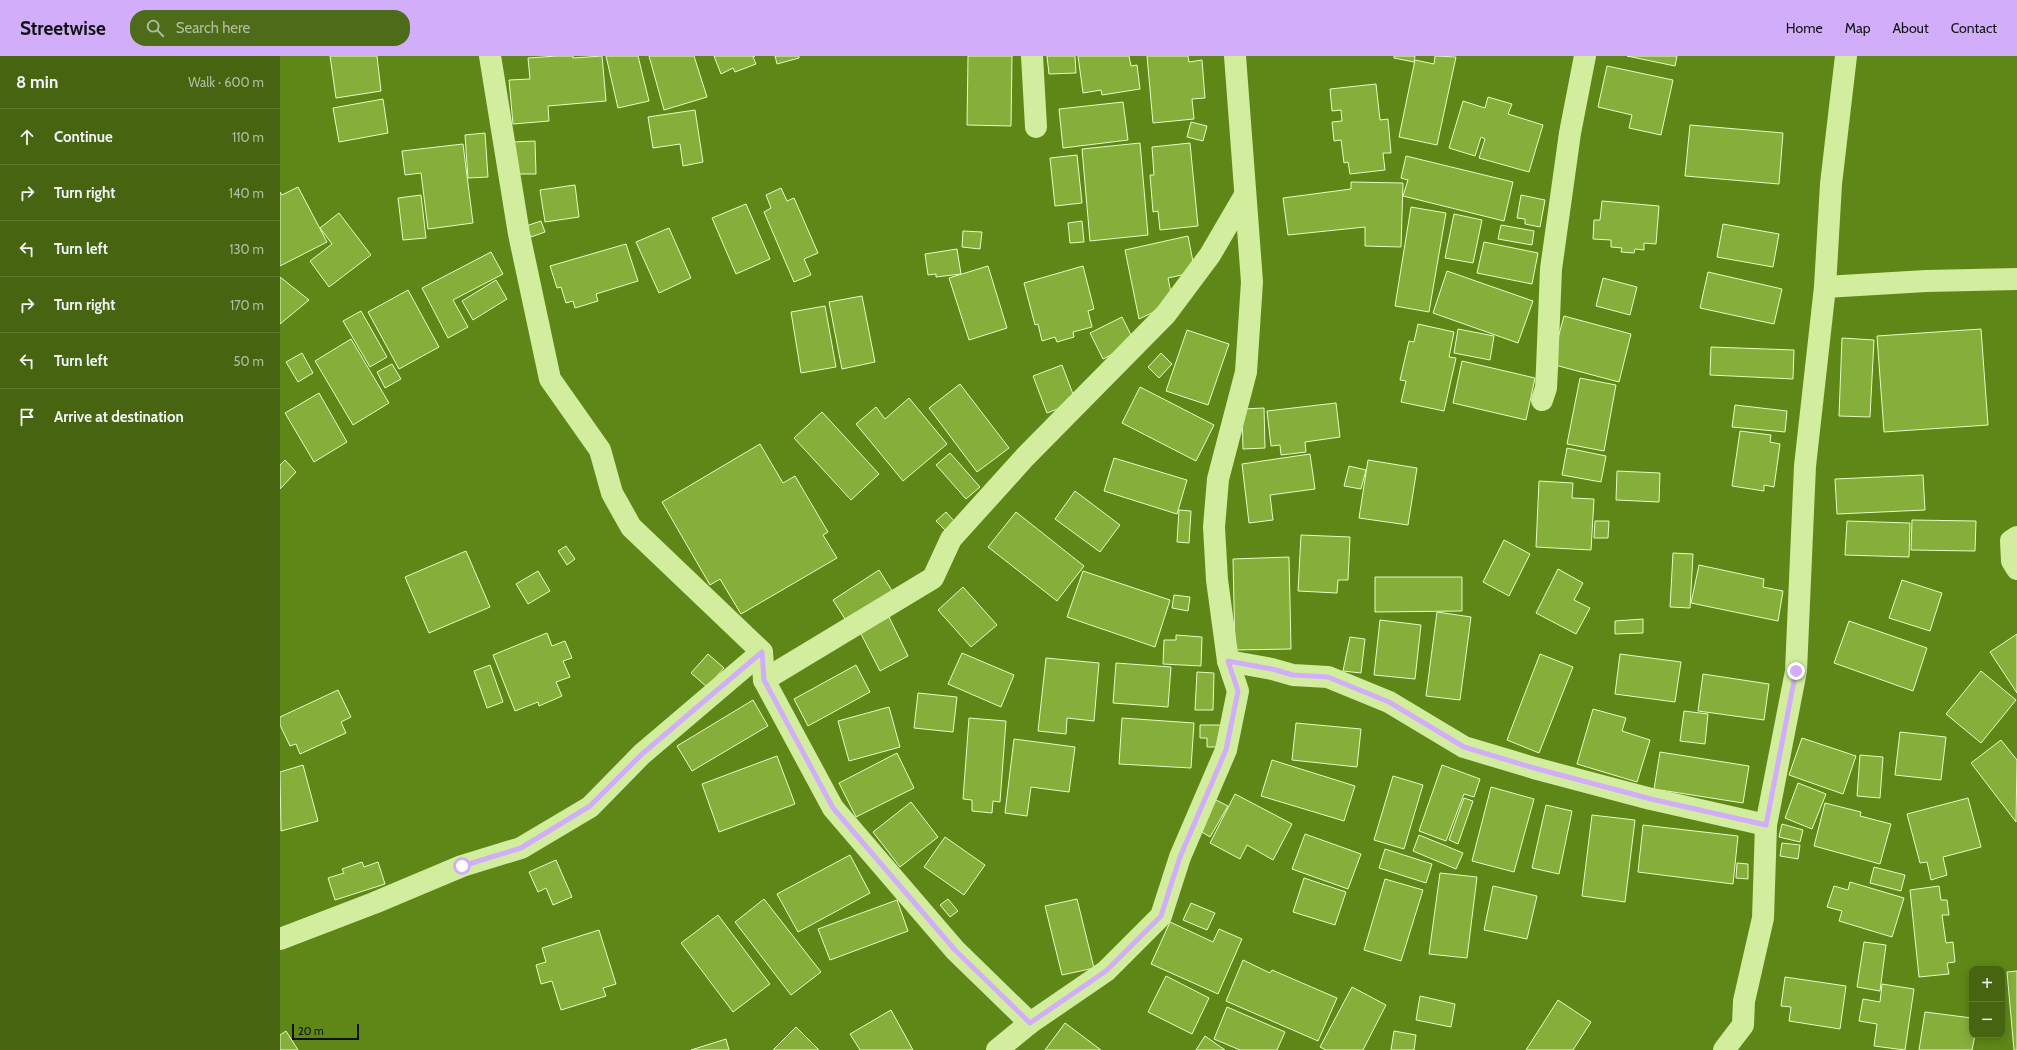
<!DOCTYPE html>
<html lang="en">
<head>
<meta charset="utf-8">
<style>
	:root { --surface:#476511; --page:#4e6b1a; --text:#f1f3f6; --muted:#b0bd9f; --line:#5f7931; --accent:#d2aefa }
	body { margin:0; font-family:Cabin,sans-serif; background:var(--page); color:var(--text) }
	.controls { position:absolute; right:12px; bottom:12px; display:grid; overflow:hidden; border-radius:8px; box-shadow:0 2px 10px #0003 }
	.controls button { width:36px; height:36px; display:grid; place-items:center; padding:0; border:0; border-bottom:1px solid var(--line); background:var(--surface); color:var(--text); font:20px sans-serif }
	.scale { position:absolute; left:12px; bottom:10px; width:67px; box-sizing:border-box; padding-left:4px; border:2px solid #111; border-top:0; font-size:11px; line-height:14px; white-space:nowrap; color:#111; -webkit-text-stroke:3px #5f8717; paint-order:stroke }
	.stop { position:absolute; width:12px; height:12px; margin:-9px; border:3px solid #d2aefa; border-radius:50%; background:#fff }
	.stop.end { background:#d2aefa; border-color:#fff; box-shadow:0 1px 4px #0008 }
	.list { margin:0; padding:0; list-style:none }
	h2 { display:flex; justify-content:space-between; align-items:center; height:52px; margin:0; padding:0 16px; font-size:17px }
	h2 small { font-size:13px; font-weight:400; color:var(--muted) }
	.list li { display:grid; grid-template-columns:26px 1fr auto; gap:12px; align-items:center; box-sizing:border-box; height:56px; padding:0 16px; border-top:1px solid var(--line) }
	.list b { display:block; font-size:15px; white-space:nowrap }
	.list em { font-size:13px; font-style:normal; color:var(--muted) }
	.icon { flex:none; width:22px; height:22px; fill:none; stroke:currentColor; stroke-width:2; stroke-linecap:round; stroke-linejoin:round }
	.map { position:relative; flex:none; width:1737px; height:994px; overflow:hidden }
	header { display:flex; align-items:center; gap:24px; box-sizing:border-box; height:56px; padding:0 20px; background:var(--accent); color:#111 }
	header strong { font-size:19px }
	nav { display:flex; gap:22px; margin-inline-start:auto; font-size:14px }
	.search { width:280px; height:36px; background:var(--page); display:flex; align-items:center; gap:10px; box-sizing:border-box; padding:0 14px; border-radius:16px; color:var(--muted); font-size:15px }
	main { display:flex }
	aside { flex:1; background:var(--surface) }
	.map>svg:first-child { display:block }
	.building { fill:#86ae3b; stroke:#e7fac3 }
	.lines { fill:none; stroke-linecap:round; stroke-linejoin:round }
	.minor { stroke:#d2ed9d; stroke-width:22 }
	.route { stroke:#d2aefa; stroke-width:5 }
</style>
</head>
<body>
<header>
<strong>Streetwise</strong>
<div class="search"><svg class="icon" aria-label="search" viewBox="0 0 24 24"><circle cx="10" cy="10" r="6"/><path d="M15 15l6 6"/></svg>Search here</div>
<nav><a>Home</a><a>Map</a><a>About</a><a>Contact</a></nav>
</header>
<main>
<aside>
<h2>8 min<small>Walk · 600 m</small></h2>
<ul class="list">
<li><svg class="icon" aria-label="ahead" viewBox="0 0 24 24"><path d="M12 20V5M6 11l6-6 6 6"/></svg><div><b>Continue</b></div><em>110 m</em></li>
<li><svg class="icon" aria-label="right" viewBox="0 0 24 24"><path d="M7 20v-9h11M14 6l5 5-5 5"/></svg><div><b>Turn right</b></div><em>140 m</em></li>
<li><svg class="icon" aria-label="left" viewBox="0 0 24 24"><path d="M17 20v-9H6M10 6l-5 5 5 5"/></svg><div><b>Turn left</b></div><em>130 m</em></li>
<li><svg class="icon" aria-label="right" viewBox="0 0 24 24"><path d="M7 20v-9h11M14 6l5 5-5 5"/></svg><div><b>Turn right</b></div><em>170 m</em></li>
<li><svg class="icon" aria-label="left" viewBox="0 0 24 24"><path d="M17 20v-9H6M10 6l-5 5 5 5"/></svg><div><b>Turn left</b></div><em>50 m</em></li>
<li><svg class="icon" aria-label="arrive" viewBox="0 0 24 24"><path d="M6 21V4h12l-3 4 3 4H6"/></svg><div><b>Arrive at destination</b></div></li>
</ul>
</aside>
<div class="map">
<svg width="1737" height="994" viewBox="0 0 1737 994">
	<rect width="100%" height="100%" fill="#5f8717"/>
	<g class="building">
		<path d="M50 0H97L101 35 56 42Z"/>
		<path d="M277 0H293V2L322 0 326 45 268 50 269 65 233 68 229 24 250 23 248 2Z"/>
		<path d="M326 0H358L369 45 338 52Z"/>
		<path d="M369 0H414L427 41 384 54Z"/>
		<path d="M434 0H475L473 1 476 8 455 16 453 12 441 18Z"/>
		<path d="M495 0H519V2L497 8Z"/>
		<path d="M688 0H732L731 70 687 69Z"/>
		<path d="M767 0H795L796 17 769 18Z"/>
		<path d="M798 0H849L851 10 857 9 860 33 822 39 821 34 803 37Z"/>
		<path d="M867 0H908L909 6 922 4 925 42 912 43 914 63 873 67Z"/>
		<path d="M1114 0H1135L1134 6 1114 2Z"/>
		<path d="M1155 0 1176 1 1157 89 1119 81 1135 4 1154 8Z"/>
		<path d="M1347 0H1397L1395 10Z"/>
		<path d="M1327 10 1393 24 1381 79 1349 72 1352 59 1318 51Z"/>
		<path d="M1096 28 1100 64 1108 63 1111 97H1103L1105 114 1070 118 1068 106 1064 107 1061 84 1054 85 1052 66 1062 65 1061 54 1052 55 1050 33Z"/>
		<path d="M1208 41 1232 48 1228 58 1263 69 1249 116 1199 102 1205 83 1201 81 1195 100 1169 92 1183 45 1205 52Z"/>
		<path d="M103 43 108 77 59 86 53 52Z"/>
		<path d="M843 46 848 84 783 92 779 53Z"/>
		<path d="M415 54 423 106 403 110 400 88 373 92 368 61Z"/>
		<path d="M911 66 927 70 923 85 907 81Z"/>
		<path d="M1410 69 1503 77 1499 128 1405 120Z"/>
		<path d="M205 77 208 121 188 122 185 79Z"/>
		<path d="M255 85 256 118H234L233 86Z"/>
		<path d="M860 87 868 179 810 185 802 93Z"/>
		<path d="M910 87 918 170 880 174 878 155 873 156 870 119H874L872 91Z"/>
		<path d="M183 88 193 167 148 173 141 117 125 119 122 95Z"/>
		<path d="M797 99 802 147 775 150 770 102Z"/>
		<path d="M1126 100 1233 126 1224 165 1123 140 1128 124 1121 122Z"/>
		<path d="M1071 126 1123 127 1121 191 1085 190V171L1008 179 1003 142 1071 133Z"/>
		<path d="M295 129 299 161 265 166 260 134Z"/>
		<path d="M18 131 47 186 0 210V136L2 139Z"/>
		<path d="M501 132 507 145 514 142 538 197 524 203 531 219 514 226 484 156 491 152 486 139Z"/>
		<path d="M141 139 146 182 123 184 118 142Z"/>
		<path d="M1241 139 1265 144 1260 171 1245 168V163L1237 162Z"/>
		<path d="M1322 145 1379 150 1376 188 1364 187V194L1355 193 1354 197 1341 196 1342 192 1331 191V184L1313 183 1314 164H1320Z"/>
		<path d="M466 148 490 203 456 218 432 162Z"/>
		<path d="M1131 151 1166 157 1149 256 1115 250Z"/>
		<path d="M59 157 91 199 49 231 30 205 52 188 40 172Z"/>
		<path d="M1174 158 1202 164 1193 207 1165 202Z"/>
		<path d="M261 165 265 176 251 181 246 170Z"/>
		<path d="M802 165 804 186 790 187 788 167Z"/>
		<path d="M1443 168 1499 178 1493 211 1437 201Z"/>
		<path d="M1221 169 1254 175 1252 189 1218 183Z"/>
		<path d="M389 172 411 222 379 237 356 186Z"/>
		<path d="M683 175 702 176 700 193 682 191Z"/>
		<path d="M908 180 915 216 888 222 893 247 859 263 845 194Z"/>
		<path d="M1204 186 1258 197 1252 228 1197 217Z"/>
		<path d="M346 188 358 225 316 238 318 245 295 252 293 245 286 247 281 231 277 232 270 210Z"/>
		<path d="M677 193 681 218 656 221V218L648 219 645 198Z"/>
		<path d="M211 196 223 218 173 244 188 271 168 282 142 232Z"/>
		<path d="M708 210 727 272 689 284 669 222Z"/>
		<path d="M803 210 814 253 808 255 812 271 793 276 794 281 777 286 775 281 762 285 758 268 755 269 744 227Z"/>
		<path d="M1167 215 1253 245 1238 287 1153 257Z"/>
		<path d="M1428 216 1502 233 1494 268 1420 252Z"/>
		<path d="M0 221 29 244 0 268Z"/>
		<path d="M1323 222 1357 231 1350 259 1316 250Z"/>
		<path d="M216 224 227 243 193 264 182 245Z"/>
		<path d="M128 234 159 291 119 313 88 256Z"/>
		<path d="M582 240 595 306 562 313 549 246Z"/>
		<path d="M545 250 556 311 521 317 511 256Z"/>
		<path d="M81 255 107 301 90 311 63 265Z"/>
		<path d="M1284 260 1351 278 1339 326 1271 308Z"/>
		<path d="M842 261 855 287 823 303 810 277Z"/>
		<path d="M1138 268 1174 276 1169 301 1176 302 1164 355 1121 346 1126 325 1120 324 1129 285 1134 286Z"/>
		<path d="M1178 273 1214 280 1210 304 1174 297Z"/>
		<path d="M1701 273 1708 369 1604 376 1597 280Z"/>
		<path d="M907 274 949 288 928 349 886 335Z"/>
		<path d="M1562 282 1594 284 1590 361 1559 360Z"/>
		<path d="M71 283 109 347 73 369 35 305Z"/>
		<path d="M1431 291 1514 294 1513 323 1430 319Z"/>
		<path d="M22 297 33 317 18 326 6 306Z"/>
		<path d="M881 297 892 308 879 322 868 311Z"/>
		<path d="M1182 305 1255 322 1246 364 1173 347Z"/>
		<path d="M112 308 121 323 105 332 97 316Z"/>
		<path d="M782 309 796 346 767 357 753 320Z"/>
		<path d="M1300 322 1336 329 1324 395 1287 388Z"/>
		<path d="M680 328 729 392 697 416 649 352Z"/>
		<path d="M860 331 934 369 916 405 842 367Z"/>
		<path d="M39 337 67 386 34 406 5 357Z"/>
		<path d="M629 342 667 388 623 425 576 368 596 351 605 363Z"/>
		<path d="M1056 347 1060 381 1025 386 1026 396 1001 399 1000 389 991 390 987 355Z"/>
		<path d="M1455 349 1507 355 1505 376 1452 371Z"/>
		<path d="M984 352 985 392 963 393 962 353Z"/>
		<path d="M542 356 599 418 571 444 514 382Z"/>
		<path d="M1460 375 1491 379 1490 386 1500 388 1494 431 1484 429V435L1452 430Z"/>
		<path d="M480 388 503 427 515 420 548 476 543 479 557 502 461 558 440 523 430 529 382 446Z"/>
		<path d="M1287 392 1326 400 1321 426 1282 419Z"/>
		<path d="M670 397 700 431 686 443 656 409Z"/>
		<path d="M1030 398 1035 433 990 439 993 464 969 467 962 408Z"/>
		<path d="M834 402 907 424 897 458 824 435Z"/>
		<path d="M5 404 16 416 0 433V409Z"/>
		<path d="M1088 404 1137 412 1128 469 1079 462Z"/>
		<path d="M1069 410 1086 414 1081 433 1064 430Z"/>
		<path d="M1337 415 1380 417 1379 446 1336 444Z"/>
		<path d="M1643 419 1645 454 1557 458 1555 423Z"/>
		<path d="M1259 425 1293 427 1292 442 1314 443 1311 494 1256 491Z"/>
		<path d="M795 435 840 469 820 496 775 463Z"/>
		<path d="M899 454 911 455 909 487 897 486Z"/>
		<path d="M666 456 675 466 666 475 656 465Z"/>
		<path d="M736 456 804 510 777 545 708 491Z"/>
		<path d="M1632 464 1696 465 1695 495 1631 494Z"/>
		<path d="M1315 465H1329L1328 482H1314Z"/>
		<path d="M1567 465 1630 467 1629 501 1565 499Z"/>
		<path d="M1021 479 1070 481 1068 524H1058L1057 537 1018 535Z"/>
		<path d="M1224 484 1250 498 1229 540 1203 526Z"/>
		<path d="M286 490 295 503 287 509 278 495Z"/>
		<path d="M186 495 210 551 149 577 125 521Z"/>
		<path d="M1393 497 1413 498 1410 552 1390 551Z"/>
		<path d="M1009 501 1011 593 955 594 953 503Z"/>
		<path d="M1419 509 1484 523 1483 531 1503 535 1498 565 1411 547Z"/>
		<path d="M1278 513 1303 527 1294 544 1310 552 1296 578 1256 557Z"/>
		<path d="M599 514 616 541 570 571 553 544Z"/>
		<path d="M258 515 270 535 248 548 236 528Z"/>
		<path d="M803 515 890 544 875 591 787 561Z"/>
		<path d="M1095 521H1182V555L1095 556Z"/>
		<path d="M1622 524 1662 537 1650 575 1609 562Z"/>
		<path d="M683 531 717 569 691 591 658 554Z"/>
		<path d="M894 539 910 541 908 555 892 552Z"/>
		<path d="M1157 556 1191 561 1180 644 1146 640Z"/>
		<path d="M609 561 628 600 600 615 580 576Z"/>
		<path d="M1363 563V577L1335 578V565Z"/>
		<path d="M1100 564 1141 569 1135 623 1094 619Z"/>
		<path d="M1569 565 1647 592 1633 635 1554 607Z"/>
		<path d="M267 577 272 590 285 585 292 602 283 605 290 621 276 626 282 640 259 650 258 646 235 655 213 599Z"/>
		<path d="M1737 578V637L1710 596Z"/>
		<path d="M896 579 922 581 921 610 883 608 884 584H896Z"/>
		<path d="M1070 581 1085 583 1081 617 1063 615Z"/>
		<path d="M682 597 734 619 721 651 668 628Z"/>
		<path d="M428 598 444 612 427 631 411 617Z"/>
		<path d="M1260 598 1293 611 1259 697 1227 684Z"/>
		<path d="M1340 598 1401 606 1395 646 1335 638Z"/>
		<path d="M766 602 819 607 814 665 787 662 786 678 758 675Z"/>
		<path d="M836 607 891 611 888 651 833 647Z"/>
		<path d="M210 609 223 646 207 652 194 615Z"/>
		<path d="M576 609 590 636 528 670 514 643Z"/>
		<path d="M1701 615 1736 644 1701 687 1666 658Z"/>
		<path d="M917 616 934 617 933 654H915Z"/>
		<path d="M1423 618 1489 628 1484 664 1418 655Z"/>
		<path d="M58 634 71 661 61 666 66 677 20 698 16 688 10 690 0 669V661Z"/>
		<path d="M638 637 677 641 673 676 634 672Z"/>
		<path d="M473 644 488 670 412 715 397 690Z"/>
		<path d="M609 651 620 691 569 705 558 665Z"/>
		<path d="M1313 653 1346 662 1342 675 1370 684 1357 726 1297 708Z"/>
		<path d="M1404 655 1428 658 1425 688 1400 685Z"/>
		<path d="M689 662 726 665 720 746 713 745 712 757 692 755V744L683 743Z"/>
		<path d="M842 662 914 667 911 712 839 708Z"/>
		<path d="M1016 667 1081 673 1077 711 1012 704Z"/>
		<path d="M920 669H941L940 691H927V682H920Z"/>
		<path d="M1620 676 1666 681 1661 724 1615 719Z"/>
		<path d="M1522 682 1576 700 1563 738 1509 719Z"/>
		<path d="M734 683 795 691 789 736 751 731 747 760 725 757Z"/>
		<path d="M1721 684 1737 704 1736 766 1691 707Z"/>
		<path d="M1380 696 1469 710 1463 747 1374 733Z"/>
		<path d="M617 697 634 732 576 761 559 727Z"/>
		<path d="M1580 699 1603 701 1600 742 1577 740Z"/>
		<path d="M497 700 515 748 439 776 422 728Z"/>
		<path d="M992 704 1075 730 1064 765 981 740Z"/>
		<path d="M23 709 38 765 1 775 0 716Z"/>
		<path d="M1162 709 1200 723 1194 741 1184 738 1166 785 1139 775Z"/>
		<path d="M1113 720 1143 729 1124 793 1094 784Z"/>
		<path d="M1518 727 1546 738 1532 773 1505 762Z"/>
		<path d="M1211 731 1254 743 1234 816 1192 805Z"/>
		<path d="M955 738 1012 768 993 804 967 789 960 803 930 787Z"/>
		<path d="M1184 742 1193 745 1178 788 1169 784Z"/>
		<path d="M1688 742 1701 791 1663 801 1667 819 1651 824 1647 806 1640 807 1627 758Z"/>
		<path d="M934 743 948 750 930 781 917 773Z"/>
		<path d="M631 746 658 781 620 811 593 776Z"/>
		<path d="M1545 747 1581 756 1580 760 1611 768 1600 808 1534 790Z"/>
		<path d="M1266 749 1292 755 1279 818 1252 812Z"/>
		<path d="M1312 759 1355 764 1345 846 1302 840Z"/>
		<path d="M1502 768 1523 774 1520 786 1499 781Z"/>
		<path d="M1363 769 1458 780 1453 828 1358 816Z"/>
		<path d="M1025 778 1081 798 1068 833 1012 813Z"/>
		<path d="M1139 779 1183 797 1176 813 1133 795Z"/>
		<path d="M665 781 705 809 684 839 644 811Z"/>
		<path d="M1502 787 1520 789 1518 803 1500 800Z"/>
		<path d="M1105 793 1152 808 1146 827 1099 812Z"/>
		<path d="M570 799 590 837 518 876 497 838Z"/>
		<path d="M276 804 292 841 273 849 266 832 258 836 249 816Z"/>
		<path d="M82 806 84 811 98 806 105 828 55 844 48 822 64 817 62 813Z"/>
		<path d="M1457 807 1468 808V823L1456 822Z"/>
		<path d="M1594 811 1625 819 1621 835 1590 827Z"/>
		<path d="M1160 817 1197 821 1187 902 1149 898Z"/>
		<path d="M1024 822 1066 836 1055 869 1013 856Z"/>
		<path d="M1105 823 1143 834 1121 905 1084 894Z"/>
		<path d="M1570 826 1624 842 1612 881 1559 865 1562 855 1547 851 1554 830 1568 834Z"/>
		<path d="M1213 830 1257 840 1247 883 1204 874Z"/>
		<path d="M1659 830 1661 844H1667L1669 859H1662L1666 887 1673 886 1675 906 1667 907 1669 918 1639 921 1630 834Z"/>
		<path d="M484 843 541 916 511 939 455 866Z"/>
		<path d="M668 843 678 855 670 861 660 849Z"/>
		<path d="M797 843 814 912 782 919 765 850Z"/>
		<path d="M617 844 628 875 550 904 538 873Z"/>
		<path d="M911 847 935 857 927 874 903 864Z"/>
		<path d="M438 859 490 928 453 956 401 887Z"/>
		<path d="M890 866 933 886 939 873 962 883 938 938 871 908Z"/>
		<path d="M319 874 336 928 323 932 326 940 281 954 272 925 261 928 256 909 266 906 262 892Z"/>
		<path d="M1584 886 1606 889 1600 935 1577 931Z"/>
		<path d="M963 904 990 917 992 914 1057 942 1038 985 946 945Z"/>
		<path d="M1737 915V994H1734L1727 916Z"/>
		<path d="M886 920 929 942 912 978 868 956Z"/>
		<path d="M1505 921 1566 930 1560 973 1509 965 1511 951 1501 950Z"/>
		<path d="M1602 928 1634 933 1625 994 1594 990 1597 968 1579 965 1583 943 1600 946Z"/>
		<path d="M1072 931 1106 949 1083 994H1046L1040 991Z"/>
		<path d="M1140 940 1175 948 1171 971 1136 964Z"/>
		<path d="M1278 944 1311 966 1293 994H1246Z"/>
		<path d="M947 951 1005 976 997 994H960L934 983Z"/>
		<path d="M611 954 633 994H580L570 978Z"/>
		<path d="M1645 956 1692 962 1690 977 1695 979 1692 994H1639Z"/>
		<path d="M785 967 821 994H765Z"/>
		<path d="M516 971 539 994H493Z"/>
		<path d="M6 975 18 994H0V979Z"/>
		<path d="M1114 975 1136 979 1134 994H1111Z"/>
		<path d="M925 980 945 994H916Z"/>
		<path d="M446 983 449 994H411Z"/>
	</g>
	<g class="lines">
		<g class="minor">
			<path d="M210 0 239 178 270 323 320 394 332 437 351 471 482 596 484 624 553 752 675 894 750 967"/>
			<path d="M752 0 756 71"/>
			<path d="M1545 231 1646 225 1737 223"/>
			<path d="M1262 344 1266 332 1267 312 1271 213 1290 77 1305 0"/>
			<path d="M1737 481 1731 485 1732 505 1737 513"/>
			<path d="M948 605 992 613 1013 619 1048 621 1109 646 1184 691 1254 712 1371 743 1486 769"/>
			<path d="M484 624 653 522 671 483 745 401 886 258 930 199 965 139"/>
			<path d="M0 883 94 847 182 810 241 792 310 751 362 698 482 596"/>
			<path d="M717 994 750 967 826 915 881 860 900 801 946 694 958 635 948 605 937 524 934 471 938 423 966 316 972 226 955 0"/>
			<path d="M1444 994 1463 969 1464 945 1483 862 1486 769 1516 615 1525 410 1545 231 1551 128 1566 0"/>
		</g>
	</g>
	<g class="lines">
		<path class="route" d="M182 810 241 792 310 750 362 698 482 596 484 624 553 752 675 894 750 967 826 915 881 860 900 801 946 694 958 635 948 605 992 613 1013 619 1048 621 1109 646 1184 691 1254 712 1371 743 1486 769 1516 615"/>
	</g>
</svg>
<div class="controls">
<button>+</button>
<button>−</button>
</div>
<div class="scale">20 m</div>
<div class="stop" style="left:182px;top:810px"></div>
<div class="stop end" style="left:1516px;top:615px"></div>
</div>
</main>
</body>
</html>
